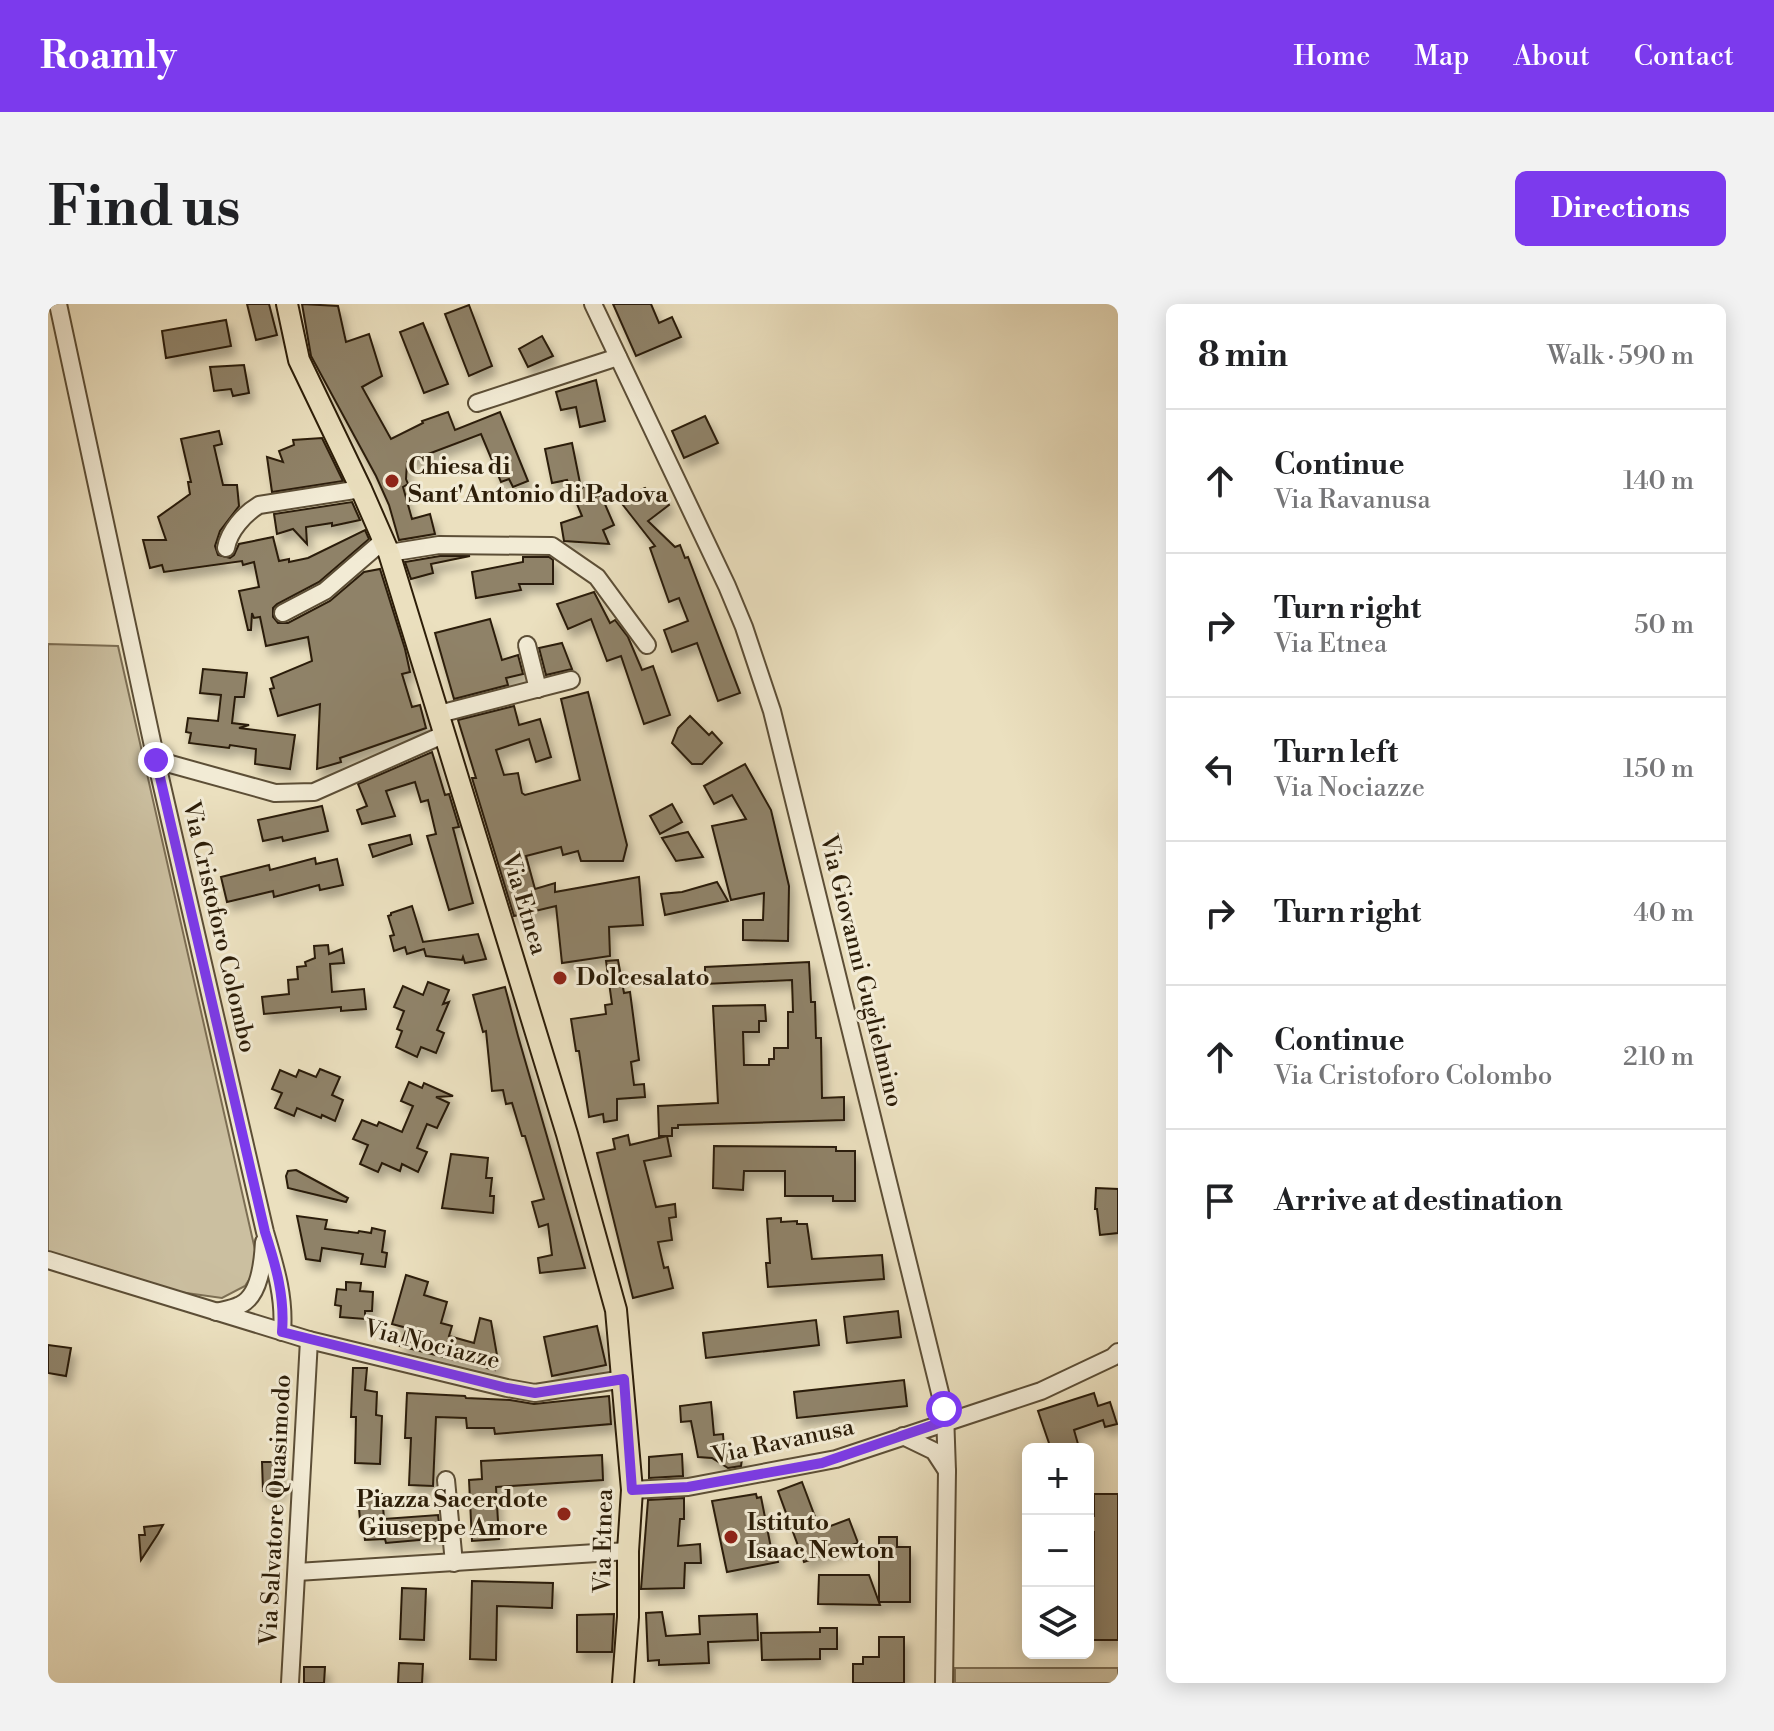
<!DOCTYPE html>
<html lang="en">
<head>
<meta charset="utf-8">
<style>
	:root { --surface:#fff; --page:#f2f2f2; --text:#202124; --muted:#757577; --line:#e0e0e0; --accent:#7c3aed }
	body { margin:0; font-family:"Libre Bodoni",serif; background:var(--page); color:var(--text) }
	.controls { position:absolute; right:24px; bottom:24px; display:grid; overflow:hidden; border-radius:12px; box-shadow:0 4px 20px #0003 }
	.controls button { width:72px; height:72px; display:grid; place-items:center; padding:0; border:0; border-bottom:2px solid var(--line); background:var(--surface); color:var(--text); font:40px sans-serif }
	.stop { position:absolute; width:24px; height:24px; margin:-18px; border:6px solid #7c3aed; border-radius:50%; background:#fff }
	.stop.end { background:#7c3aed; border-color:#fff; box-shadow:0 2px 8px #0008 }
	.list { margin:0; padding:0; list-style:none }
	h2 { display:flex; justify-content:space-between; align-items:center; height:104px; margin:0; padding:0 32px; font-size:34px }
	h2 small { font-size:26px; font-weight:400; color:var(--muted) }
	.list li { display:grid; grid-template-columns:52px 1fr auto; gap:24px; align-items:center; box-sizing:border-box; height:144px; padding:0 32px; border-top:2px solid var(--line) }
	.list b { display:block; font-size:30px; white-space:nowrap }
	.list p { margin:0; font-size:26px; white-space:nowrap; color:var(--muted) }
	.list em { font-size:26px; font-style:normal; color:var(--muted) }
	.icon { flex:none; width:44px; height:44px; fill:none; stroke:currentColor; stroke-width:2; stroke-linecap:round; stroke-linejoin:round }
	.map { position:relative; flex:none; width:1070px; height:1379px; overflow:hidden; border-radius:12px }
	header { display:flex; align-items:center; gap:48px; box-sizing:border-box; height:112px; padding:0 40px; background:var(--accent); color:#fff }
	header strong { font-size:38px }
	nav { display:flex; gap:44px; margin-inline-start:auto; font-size:28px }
	.intro { display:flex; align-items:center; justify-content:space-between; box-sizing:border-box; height:192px; padding:0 48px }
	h1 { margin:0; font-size:56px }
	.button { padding:20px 36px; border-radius:12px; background:var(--accent); color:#fff; font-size:28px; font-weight:700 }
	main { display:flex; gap:48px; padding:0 48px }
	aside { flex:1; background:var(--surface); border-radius:12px; box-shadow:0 4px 20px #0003 }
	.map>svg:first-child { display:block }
	.green { fill:#cbbfa0; stroke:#7c6e54; stroke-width:2 }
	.building { fill:#8f8267; stroke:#2c1d08; stroke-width:2; filter:url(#shadow) }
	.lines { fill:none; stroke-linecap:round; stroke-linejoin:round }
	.minor-casing { stroke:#5c4e36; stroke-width:20 }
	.major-casing { stroke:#2c1d08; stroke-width:24 }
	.minor { stroke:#f2ebd5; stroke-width:16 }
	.major { stroke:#ebe0bf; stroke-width:20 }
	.route { stroke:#7c3aed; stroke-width:10 }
	.poi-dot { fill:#8f2418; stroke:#f2ebd5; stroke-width:3 }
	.labels { text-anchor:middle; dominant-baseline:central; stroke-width:6; stroke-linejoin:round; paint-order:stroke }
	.poi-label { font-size:24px; font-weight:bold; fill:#2c1d08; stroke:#f2ebd5; text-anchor:start }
	.street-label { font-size:24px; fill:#2c1d08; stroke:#f2ebd5 }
</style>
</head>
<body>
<header>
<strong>Roamly</strong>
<nav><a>Home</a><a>Map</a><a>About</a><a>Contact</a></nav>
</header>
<div class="intro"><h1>Find us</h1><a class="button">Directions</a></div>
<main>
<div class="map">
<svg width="1070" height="1379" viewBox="0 0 1070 1379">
	<defs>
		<filter id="shadow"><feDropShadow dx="4.5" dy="8" stdDeviation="4" flood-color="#0004"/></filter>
	</defs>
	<rect width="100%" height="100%" fill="#ebe0bf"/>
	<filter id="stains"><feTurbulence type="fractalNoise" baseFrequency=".0025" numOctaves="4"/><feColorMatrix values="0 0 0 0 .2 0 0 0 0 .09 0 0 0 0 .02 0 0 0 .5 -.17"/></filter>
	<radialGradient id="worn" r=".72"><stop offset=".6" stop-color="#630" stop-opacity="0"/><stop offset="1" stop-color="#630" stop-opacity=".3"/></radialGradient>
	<g class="green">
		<path d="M0 340 70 342 208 950 204 971 197 982 174 994 124 987 0 950Z"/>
		<rect x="907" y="1364" width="163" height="15"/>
	</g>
	<g class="building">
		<path d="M199 0H221L229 31 208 36Z"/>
		<path d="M254 0 290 2 298 38 321 30 334 72 314 83 343 135 375 119 374 117 400 108 407 126 452 108 480 177 465 183 461 175 453 178 433 130 359 158 358 175 360 180 355 183 364 215 382 210 387 230 351 236 341 201 328 172 263 52Z"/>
		<path d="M565 0H603L611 19 624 13 633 33 588 52Z"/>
		<path d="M421 1 444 62 421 72 397 10Z"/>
		<path d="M178 16 183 42 118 54 114 27Z"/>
		<path d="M375 19 400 80 376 89 352 28Z"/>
		<path d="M494 32 505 52 480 63 471 45Z"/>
		<path d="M196 61 201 89 185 92 183 85 166 87 162 63Z"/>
		<path d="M548 76 557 117 532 123 528 103 513 106 508 88Z"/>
		<path d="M657 112 670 139 636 154 624 127Z"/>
		<path d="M171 127 174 140 166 142 175 181H189L191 202 172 227 167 242 170 251 182 254 186 251 191 240 225 233 231 257 241 255V258L260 254 317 226 321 235 271 278 229 300 225 304V313L230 319H240L282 297 316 268 332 265 357 345 362 368 354 370 364 403 372 401 378 424 292 454 293 458 269 465 272 400 230 412 222 385 226 384 223 374 264 357 260 333 218 342 212 313 206 314 204 309 203 326H200L191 287 211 283 206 258 195 261 194 257 116 268 114 261 102 264 95 236H118L110 213 142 190 140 178H143L133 135Z"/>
		<path d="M274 134 295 177 224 188 219 153 235 158 231 147 246 141 245 136Z"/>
		<path d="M524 139 533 184 538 182 543 194 553 191 566 221 555 226 561 240 516 237 513 219 534 212 519 176 504 179 497 145Z"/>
		<path d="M597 184 604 191 613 186 621 201 600 217 627 243 632 241 637 254 640 253 692 389 670 397 649 339 624 348 616 326 640 317 631 294 621 298 602 244 607 242 571 196Z"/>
		<path d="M304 198 312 216 284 222V219L258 223 259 240 245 225 229 230 226 210Z"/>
		<path d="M392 252H422L383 260 385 269 363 275 357 258Z"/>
		<path d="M475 253H501L505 256V280H471L473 286 428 294 424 268 475 258Z"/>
		<path d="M546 288 562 319 567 316 580 333 594 366 605 362 622 411 596 420 573 352 559 357 543 315 520 325 509 300Z"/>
		<path d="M442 315 454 356 470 351 475 370 458 374 460 381 406 395 387 329Z"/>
		<path d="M514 339 524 365 498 371 491 344Z"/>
		<path d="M155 365 199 369 196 393H187L184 419 201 421 191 424 247 431 242 465 207 460 208 445 182 441 181 444 141 439 143 429 138 428 140 414 170 417 173 391 152 389Z"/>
		<path d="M540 388 579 541 575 557H533L530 547 515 551 513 543 478 552 487 585 507 579V588L591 573 595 621 561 623 562 652 514 659 508 602 466 612 424 474H428L410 416 466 402 471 421 492 415 503 453 488 458 481 435 448 446 456 471 470 469 474 489 477 491 532 476 513 395Z"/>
		<path d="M642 412 661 431 664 428 674 439 654 460H644L624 439 630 424Z"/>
		<path d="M384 448 397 491 401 490 411 523 405 524 425 599 401 606 379 532 388 530 380 496 373 498 367 478 338 487 347 512 314 520 309 506 319 502 310 480Z"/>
		<path d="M697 460 723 506 741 582 740 637 695 636V616H715L716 589 683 596 664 522 698 515 684 491 666 500 656 482Z"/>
		<path d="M624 500 634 518 612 530 602 512Z"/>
		<path d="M274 502 280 527 235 537 234 533 215 537 210 516Z"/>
		<path d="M640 528 655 553 628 557 614 534Z"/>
		<path d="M362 531 364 540 325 553 321 541Z"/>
		<path d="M267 554 268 560 289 555 295 581 272 586 271 581 226 593 225 587 179 598 173 573 221 561 222 566Z"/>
		<path d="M669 578 680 597 617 611 613 590 634 588Z"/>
		<path d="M364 602 375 638 430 630 438 655 417 659 415 653 414 656 378 652 376 645 359 650 357 643 346 647 342 632 346 631 340 612 343 611V609Z"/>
		<path d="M280 641 281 650 294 645 296 659 282 660 284 688 316 685 318 705 293 707V703L216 710 214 693 241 690 240 676 250 675 249 663 258 662 257 658 267 654 266 642Z"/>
		<path d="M570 656 576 689 582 688 591 756 583 758 586 781 596 780 597 793 569 795V816L556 818 555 810 541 813 531 747H528L523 715 558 710 557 701 564 700 558 657Z"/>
		<path d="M761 658 763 698H767L768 734H773L774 794 796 793V816L630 821V824H624V832H619L623 852 596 857 608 903 627 900 628 913 621 914 624 936 610 938 616 964 620 963 625 984 585 994 549 849 567 845 565 835 580 831 582 841 619 832H611L610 802 670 799 665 702 717 701 718 717H711V728H695L696 761H721V755H726V744H740V708H745L744 676 657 680V663Z"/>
		<path d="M380 678 401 686 395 700 401 698 389 726 396 729 388 749 373 743 369 753 348 743 354 727 349 725 356 707 346 703 355 682 375 691Z"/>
		<path d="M457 683 470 732 537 964 492 969 490 954 504 951 500 920 491 923 484 898 496 895 477 832H474L464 799 458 800 455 786 444 787 438 727 435 728 425 691Z"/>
		<path d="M272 765 292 773 284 791 295 796 287 817 274 811 273 814 249 804 246 812 227 804 234 789 224 785 232 766 248 773 251 766 268 773Z"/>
		<path d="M361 778 374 784 376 779 405 792 388 793 401 799 389 824 379 820 369 844 379 848 370 868 354 860 352 867 334 859 330 868 312 860 320 841 305 835 314 816 329 822 331 818 354 828 365 802 353 797Z"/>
		<path d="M666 842 788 843V847H807V897H785V892H737V867H696L695 886 665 884Z"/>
		<path d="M403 850 440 854 438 874H444L442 892H446L445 909 394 904Z"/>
		<path d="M248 866 300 894 298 898 240 884 238 872 240 867Z"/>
		<path d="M1048 884 1070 885V929L1052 931 1049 905H1047Z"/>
		<path d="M249 912 279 916 277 925 310 929 311 927 323 929 324 924 337 927 334 948 339 949 337 963 313 960 315 950 274 944 272 957 258 955Z"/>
		<path d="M733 914V918L749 917V920H759L764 955 834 951 836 975 720 983 718 959H722L719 915Z"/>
		<path d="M358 971 380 978 376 991 399 998 393 1019 404 1022 401 1032 426 1039 432 1014 443 1017 450 1057 447 1066 352 1042 359 1024 344 1020Z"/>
		<path d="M298 978 313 979 312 987 325 988 324 1007H317V1015L292 1013 293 1002 287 1001 289 985 298 986Z"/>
		<path d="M850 1007 853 1033 799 1039 796 1013Z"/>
		<path d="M768 1016 771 1041 658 1054 655 1029Z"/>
		<path d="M549 1022 558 1061 504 1072 496 1033Z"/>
		<path d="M0 1041 23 1044 18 1072 0 1069Z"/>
		<path d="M305 1064H319L317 1086 329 1088 328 1111 334 1112 332 1160 307 1159 308 1113H303Z"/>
		<path d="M856 1076 859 1102 749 1114 746 1088Z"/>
		<path d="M359 1089 417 1092 418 1094 462 1096 486 1100 561 1092 563 1120 447 1130 446 1124H419L418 1114 388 1113 385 1182 361 1181 363 1134H357Z"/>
		<path d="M1046 1089 1050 1102 1062 1098 1069 1120 1057 1123 1055 1116 1026 1126 1030 1140 1024 1142 1025 1145H1003L990 1107Z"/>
		<path d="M663 1098 666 1131 675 1130 676 1144 694 1155 693 1162 680 1164 664 1154 650 1153 643 1117 633 1118 632 1102Z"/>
		<path d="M634 1150 635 1172 601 1174V1153Z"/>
		<path d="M554 1151 555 1176 448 1183 451 1235 424 1237 421 1176 434 1175 433 1157Z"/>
		<path d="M214 1158H232L233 1187H215Z"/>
		<path d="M754 1178 772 1226 801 1215 810 1239 756 1258 730 1187Z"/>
		<path d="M334 1190 336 1215 390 1211 393 1234 338 1239 337 1235 317 1236 316 1227 313 1228 310 1192Z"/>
		<path d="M708 1190 709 1194 713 1193 723 1244 727 1243 730 1258 679 1268 664 1197Z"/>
		<path d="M1046 1190H1070V1336H1045L1046 1228H1040V1212H1046Z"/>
		<path d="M636 1194V1215H632L630 1242 652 1240 653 1259H637L636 1284 593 1285 600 1196Z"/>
		<path d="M115 1221 110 1230 93 1256 91 1231H97L96 1223Z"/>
		<path d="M831 1233H849V1243H862V1298H831Z"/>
		<path d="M771 1271H821L832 1301 770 1300Z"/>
		<path d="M424 1277 505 1279 504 1304 449 1302 448 1356 422 1355Z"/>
		<path d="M354 1284 378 1285 376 1336 352 1335Z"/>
		<path d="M614 1308 618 1332 652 1330 651 1312 709 1310 710 1336 660 1338 661 1359 611 1361V1356L600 1357 598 1309Z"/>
		<path d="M566 1310 564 1348H529V1311Z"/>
		<path d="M772 1324H789V1345H772V1355L714 1356 713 1329 772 1328Z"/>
		<path d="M831 1333H856V1379H805V1360H815V1353H831Z"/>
		<path d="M351 1359 375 1360 374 1379H350Z"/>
		<path d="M256 1363H277L276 1379H256Z"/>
	</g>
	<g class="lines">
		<g class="minor-casing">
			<g id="minor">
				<path d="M10 0 108 456 217 928C227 962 237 993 234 1028"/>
				<path d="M545 0 679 282 696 323 724 407 897 1109 899 1167 896 1379"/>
				<path d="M429 99 570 53"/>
				<path d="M178 244C181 227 196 210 211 201L313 185"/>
				<path d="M341 249 391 241 504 242 549 273 599 341"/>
				<path d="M235 309 277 287 336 236"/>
				<path d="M479 341 490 385"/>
				<path d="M391 410 523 376"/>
				<path d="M108 456 227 489 266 488 397 430"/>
				<path d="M0 956 261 1036 459 1084 487 1089 576 1075"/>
				<path d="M168 1008C176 1006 185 1005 192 1001 212 992 215 957 216 938"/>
				<path d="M855 1132 886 1147 899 1167"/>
				<path d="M398 1176 406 1259"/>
				<path d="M584 1186 640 1183 788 1155 993 1087 1065 1053 1070 1048"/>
				<path d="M249 1268 580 1247"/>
				<path d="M242 1379 261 1036"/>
			</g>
		</g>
		<g class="major-casing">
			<path id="major" d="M239 0 251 56 313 185 341 249 519 830 568 1006 584 1186 580 1247V1313L575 1379"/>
		</g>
		<use href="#minor" class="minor"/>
		<use href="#major" class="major"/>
	</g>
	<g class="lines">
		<path class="route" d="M108 456 217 928C228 962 237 993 234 1028L459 1084 487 1089 576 1075 584 1186 640 1183 774 1159 897 1117 896 1105"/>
	</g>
	<g class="poi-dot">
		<circle cx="344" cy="177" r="8"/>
		<circle cx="512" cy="674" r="8"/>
		<circle cx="516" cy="1210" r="8"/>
		<circle cx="683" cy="1233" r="8"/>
	</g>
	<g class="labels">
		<g class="poi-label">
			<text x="360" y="163">Chiesa di<tspan x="360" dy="28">Sant'Antonio di Padova</tspan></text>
			<text x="528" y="674">Dolcesalato</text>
			<text x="500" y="1196" text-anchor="end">Piazza Sacerdote<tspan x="500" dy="28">Giuseppe Amore</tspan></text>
			<text x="699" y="1219">Istituto<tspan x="699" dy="28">Isaac Newton</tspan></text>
		</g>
		<g class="street-label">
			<text transform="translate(476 600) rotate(73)">Via Etnea</text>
			<text transform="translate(171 623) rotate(77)">Via Cristoforo Colombo</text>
			<text transform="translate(813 667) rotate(76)">Via Giovanni Guglielmino</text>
			<text transform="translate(384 1041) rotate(14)">Via Nociazze</text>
			<text transform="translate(735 1138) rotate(-12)">Via Ravanusa</text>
			<text transform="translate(228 1206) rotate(-87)">Via Salvatore Quasimodo</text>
			<text transform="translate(556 1237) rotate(-89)">Via Etnea</text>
		</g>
	</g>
	<rect width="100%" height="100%" filter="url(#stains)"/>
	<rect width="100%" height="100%" fill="url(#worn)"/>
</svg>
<div class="controls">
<button>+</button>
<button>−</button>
<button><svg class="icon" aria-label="layers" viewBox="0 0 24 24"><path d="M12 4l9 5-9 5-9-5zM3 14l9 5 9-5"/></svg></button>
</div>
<div class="stop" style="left:896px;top:1105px"></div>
<div class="stop end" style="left:108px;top:456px"></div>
</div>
<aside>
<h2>8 min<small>Walk · 590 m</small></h2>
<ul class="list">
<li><svg class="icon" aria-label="ahead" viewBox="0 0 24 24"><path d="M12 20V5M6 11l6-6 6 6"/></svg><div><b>Continue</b><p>Via Ravanusa</p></div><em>140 m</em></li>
<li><svg class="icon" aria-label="right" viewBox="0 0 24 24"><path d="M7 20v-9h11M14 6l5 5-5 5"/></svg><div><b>Turn right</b><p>Via Etnea</p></div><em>50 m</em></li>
<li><svg class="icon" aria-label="left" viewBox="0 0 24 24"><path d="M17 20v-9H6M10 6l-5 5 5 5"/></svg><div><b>Turn left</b><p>Via Nociazze</p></div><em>150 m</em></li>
<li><svg class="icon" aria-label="right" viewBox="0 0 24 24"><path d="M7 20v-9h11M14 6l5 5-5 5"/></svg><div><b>Turn right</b></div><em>40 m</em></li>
<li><svg class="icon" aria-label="ahead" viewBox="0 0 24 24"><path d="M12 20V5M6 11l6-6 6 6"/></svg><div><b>Continue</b><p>Via Cristoforo Colombo</p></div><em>210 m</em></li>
<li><svg class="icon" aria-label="arrive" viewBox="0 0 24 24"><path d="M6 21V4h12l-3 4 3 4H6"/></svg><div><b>Arrive at destination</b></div></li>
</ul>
</aside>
</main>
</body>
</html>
